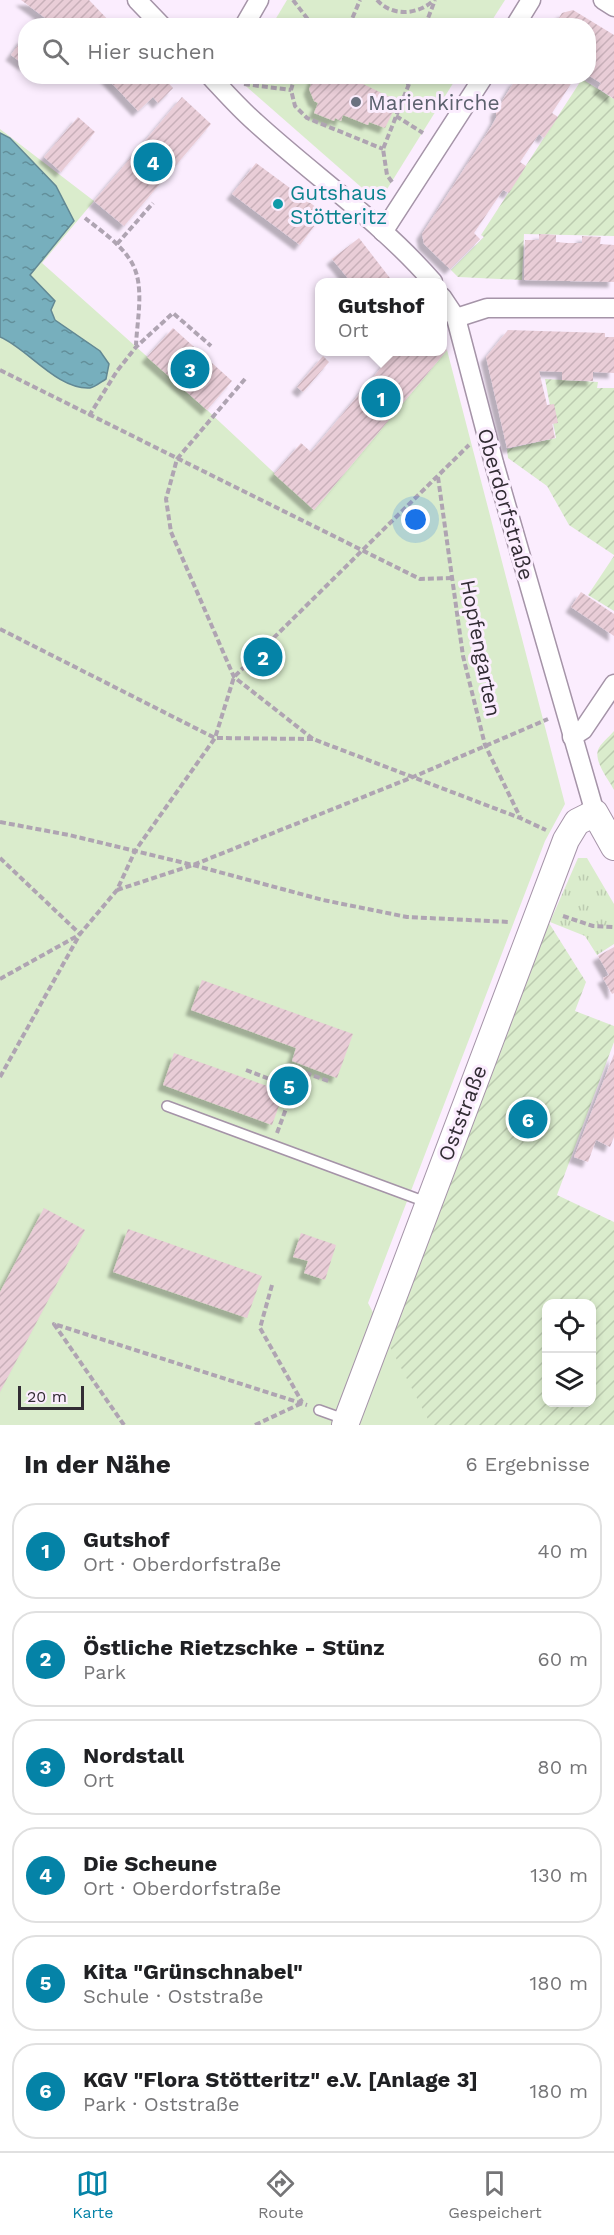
<!DOCTYPE html>
<html lang="de">
<head>
<meta charset="utf-8">
<style>
	:root { --surface:#fff; --page:#f2f2f2; --text:#202124; --muted:#757577; --line:#e0e0e0; --accent:#0583a7 }
	body { margin:0; font-family:"Work Sans",sans-serif; background:var(--page); color:var(--text) }
	.controls { position:absolute; right:18px; bottom:18px; display:grid; overflow:hidden; border-radius:12px; box-shadow:0 3px 9px #0003 }
	.controls button { width:54px; height:54px; display:grid; place-items:center; padding:0; border:0; border-bottom:2px solid var(--line); background:var(--surface); color:var(--text); font:30px sans-serif }
	.scale { position:absolute; left:18px; bottom:15px; width:66px; box-sizing:border-box; padding-left:6px; border:3px solid #322c34; border-top:0; font-size:16px; line-height:21px; white-space:nowrap; color:#322c34; -webkit-text-stroke:4px #fbedfe; paint-order:stroke }
	.you { position:absolute; left:416px; top:520px; width:21px; height:21px; margin:-15px; border:4px solid #fff; border-radius:50%; background:#1a73e8; box-shadow:0 0 0 9px #1a73e833 }
	.badge { display:grid; place-items:center; width:39px; height:39px; border-radius:50%; background:var(--accent); color:#fff; font-size:20px; font-weight:700 }
	.pin { position:absolute; translate:-50% -50%; border:3px solid #fff; box-shadow:0 2px 6px #0006 }
	.popup { position:absolute; left:315px; top:278px; width:132px; height:78px; box-sizing:border-box; display:grid; place-content:center; border-radius:12px; background:var(--surface); filter:drop-shadow(0 2px 4px #0005); font-size:20px; white-space:nowrap; color:var(--muted) }
	.popup b { font-size:22px; color:var(--text) }
	.popup::after { content:''; position:absolute; left:50%; top:100%; margin-left:-12px; border:12px solid transparent; border-top-color:var(--surface) }
	.list { margin:0; padding:0; list-style:none }
	h2 { display:flex; justify-content:space-between; align-items:center; height:78px; margin:0; padding:0 24px; font-size:26px }
	h2 small { font-size:20px; font-weight:400; color:var(--muted) }
	.list li { display:grid; grid-template-columns:39px 1fr auto; gap:18px; align-items:center; box-sizing:border-box; height:96px; margin:0 12px 12px; padding:0 12px; border:2px solid var(--line); border-radius:24px }
	.list b { display:block; font-size:22px; white-space:nowrap }
	.list p { margin:0; font-size:20px; white-space:nowrap; color:var(--muted) }
	.list em { font-size:20px; font-style:normal; color:var(--muted) }
	.icon { flex:none; width:33px; height:33px; fill:none; stroke:currentColor; stroke-width:2; stroke-linecap:round; stroke-linejoin:round }
	.map { position:relative; flex:none; width:614px; height:1425px; overflow:hidden }
	.search { position:absolute; background:var(--surface); box-shadow:0 3px 9px #0003; left:18px; right:18px; top:18px; height:66px; display:flex; align-items:center; gap:15px; box-sizing:border-box; padding:0 21px; border-radius:24px; color:var(--muted); font-size:22px }
	.sheet { height:726px; background:var(--surface) }
	nav { display:flex; justify-content:space-around; align-items:center; box-sizing:border-box; height:84px; border-top:2px solid var(--line); background:var(--surface); font-size:16px; color:var(--muted) }
	nav a { display:grid; justify-items:center; gap:3px }
	nav .on { color:var(--accent) }
	.map>svg:first-child { display:block }
	.grass { fill:url(#grass-tufts) }
	.park { fill:#daeccc }
	.garden { fill:url(#garden-furrows); fill-rule:evenodd }
	.water { fill:url(#water-ripples); stroke:#628894; stroke-width:1.5 }
	.building { fill:url(#building-hatch); filter:url(#shadow) }
	.lines { fill:none; stroke-linecap:round; stroke-linejoin:round }
	.lane-casing { stroke:#a594a8; stroke-width:12 }
	.street-casing { stroke:#a594a8; stroke-width:21 }
	.secondary-casing { stroke:#a594a8; stroke-width:28 }
	.path { stroke:#afa4b2; stroke-width:4; stroke-dasharray:6 3; stroke-linecap:butt }
	.lane { stroke:#fff; stroke-width:9 }
	.street { stroke:#fff; stroke-width:18 }
	.secondary { stroke:#fff; stroke-width:26 }
	.worship-dot { fill:#6b7280; stroke:#fbedfe; stroke-width:2 }
	.culture-dot { fill:#0f9aa8; stroke:#fbedfe; stroke-width:2 }
	.labels { text-anchor:middle; dominant-baseline:central; stroke-width:6; stroke-linejoin:round; paint-order:stroke }
	.worship-label { font-size:21px; fill:#5b616d; stroke:#fbedfe; text-anchor:start }
	.culture-label { font-size:21px; fill:#0d838f; stroke:#fbedfe; text-anchor:start }
	.street-label { font-size:21px; fill:#322c34; stroke:#fbedfe }
</style>
</head>
<body>
<div class="map">
<svg width="614" height="1425" viewBox="0 0 614 1425">
	<defs>
		<pattern id="grass-tufts" width="24" height="20" patternUnits="userSpaceOnUse" patternTransform="scale(1.5)"><rect width="24" height="20" fill="#daeccc"/><path d="M3 7l-1-3M5 7V3M7 7l1-3M15 17l-1-3M17 17v-4M19 17l1-3" fill="none" stroke="#bccbb0"/></pattern>
		<pattern id="garden-furrows" width="10" height="10" patternUnits="userSpaceOnUse" patternTransform="scale(1.5)"><rect width="10" height="10" fill="#daeccc"/><path d="M-1 1l2-2M0 10L10 0M9 11l2-2" fill="none" stroke="#bccbb0"/></pattern>
		<pattern id="water-ripples" width="26" height="14" patternUnits="userSpaceOnUse" patternTransform="scale(1.5)"><rect width="26" height="14" fill="#77afbd"/><path d="M2 4q2-2 4 0t4 0M15 11q2-2 4 0t4 0" fill="none" stroke="#628f9a"/></pattern>
		<pattern id="building-hatch" width="6" height="6" patternUnits="userSpaceOnUse" patternTransform="scale(1.5)"><rect width="6" height="6" fill="#e9cdd7"/><path d="M-1 1l2-2M0 6l6-6M5 7l2-2" fill="none" stroke="#c8b0b9"/></pattern>
		<filter id="shadow"><feDropShadow dx="-5.5" dy="5.5" stdDeviation="1.5" flood-color="#0004"/></filter>
	</defs>
	<rect width="100%" height="100%" fill="#fbedfe"/>
	<path class="grass" d="M578 858H587L614 904V944L597 955 585 936 550 922Z"/>
	<g class="park">
		<path d="M287 0H505L489 25H272Z"/>
		<path d="M242 76 457 77 384 194H369L240 81Z"/>
		<path d="M0 129 94 201 42 263 207 410 314 510 447 350 565 804 545 841 368 1303 433 1425H0Z"/>
	</g>
	<g class="garden">
		<path d="M582 79 614 99V236L524 234 522 280 458 277 451 270 484 237 481 235Z"/>
		<path d="M545 379 598 382 597 388H614V555L569 525 547 486 508 458 507 449 556 438Z"/>
		<path d="M614 556V611L588 595Z"/>
		<path d="M614 731V790C609 780 594 762 598 750 600 744 609 737 614 731Z"/>
		<path d="M549 923 586 982 575 1011 614 1026V1042L557 1195 614 1222V1425H431L386 1339ZM546 1304H592V1402H546Z"/>
	</g>
	<path class="water" d="M0 133 10 138 56 186 74 221 30 275 55 301 51 310 55 320 100 351 109 364 106 379C101 382 95 387 90 388 57 390 27 348 0 337Z"/>
	<g class="building">
		<path d="M21 0H89L114 26H56Z"/>
		<path d="M573 10 614 35V99L598 88 601 83 588 75V26H554L562 13Z"/>
		<path d="M23 38 26 39V66L11 55Z"/>
		<path d="M105 76H162L173 88 158 103 153 97 138 111Z"/>
		<path d="M359 76 357 81 396 100 394 105 396 106 385 128 369 122 368 125 343 115 341 121 335 118 334 121 314 113 318 103 314 101 309 89 314 77Z"/>
		<path d="M522 76H576L552 113 558 117 544 138 539 134 520 162 526 166 509 193 503 190 474 233 480 239 450 269 424 244 422 234 491 127 496 118V111L514 82Z"/>
		<path d="M182 97 211 124 124 226 94 201Z"/>
		<path d="M78 117 95 132 61 172 44 157Z"/>
		<path d="M256 163 324 213 300 245 232 194Z"/>
		<path d="M539 234 556 235V242L567 243H582V236L601 237 600 244 614 245V282L524 280 525 240H539Z"/>
		<path d="M359 238 393 282H351L332 259Z"/>
		<path d="M173 328 232 381 207 410 147 357Z"/>
		<path d="M508 330 605 333V337H614V373L593 372V381L562 380V372L539 371 547 405 554 404 558 423 552 424 555 438 507 448 486 357Z"/>
		<path d="M442 345 447 350 314 510 274 474 301 443 311 452 394 352H442Z"/>
		<path d="M323 356 329 362 303 392 297 387Z"/>
		<path d="M581 592 614 614V636L571 607Z"/>
		<path d="M614 947V993L612 994 603 978 609 975 598 956Z"/>
		<path d="M202 980 353 1034 337 1078 292 1061 296 1048 191 1010Z"/>
		<path d="M174 1053 284 1092 272 1125 163 1085Z"/>
		<path d="M614 1054V1137L610 1147 596 1140 588 1162 574 1157Z"/>
		<path d="M44 1208 85 1230 0 1392V1292Z"/>
		<path d="M128 1229 262 1276 247 1318 113 1272Z"/>
		<path d="M301 1233 336 1245 325 1280 304 1273 308 1261 293 1257Z"/>
	</g>
	<g class="lines">
		<g class="lane-casing">
			<g id="lane">
				<path d="M167 1106 426 1202"/>
				<path d="M319 1410 344 1419"/>
			</g>
		</g>
		<g class="street-casing">
			<g id="street">
				<path d="M137 0 162 26"/>
				<path d="M603 0 614 7"/>
				<path d="M244 26 259 0"/>
				<path d="M515 26 531 0"/>
				<path d="M210 76C225 92 239 108 255 122 314 176 381 222 433 282"/>
				<path d="M383 232 484 76"/>
				<path d="M442 297 456 318 494 463 595 813"/>
				<path d="M456 318 487 308H614"/>
				<path d="M572 737 583 730 614 684"/>
			</g>
		</g>
		<g class="secondary-casing">
			<path id="secondary" d="M345 1425 566 840 577 822 595 813 614 847"/>
		</g>
		<g class="path">
			<path d="M293 0 313 26"/>
			<path d="M377 0C392 17 418 15 434 0"/>
			<path d="M349 26 360 0"/>
			<path d="M425 26 435 0"/>
			<path d="M295 76 291 90 295 106 307 118 383 149"/>
			<path d="M390 76 409 84"/>
			<path d="M244 84 291 90"/>
			<path d="M396 116 423 133"/>
			<path d="M392 182 387 175 383 149 409 84 418 76"/>
			<path d="M85 218C101 231 121 244 132 263 145 286 137 320 136 345"/>
			<path d="M117 244 153 203"/>
			<path d="M390 352 392 354"/>
			<path d="M0 370 420 579 452 578"/>
			<path d="M245 379 177 459 166 499 171 532 234 677 313 739 520 818 546 830"/>
			<path d="M89 416 117 371 136 347 173 313 211 346"/>
			<path d="M438 477 463 656 485 745 520 817"/>
			<path d="M0 629 215 738 313 739"/>
			<path d="M0 822 69 835 193 865 323 900 407 917 510 922"/>
			<path d="M0 858 80 934"/>
			<path d="M117 890 193 865 413 777 548 719"/>
			<path d="M563 916 593 926 614 927"/>
			<path d="M0 979 79 935"/>
			<path d="M246 1070 293 1088"/>
			<path d="M0 1077 80 934 117 890 135 851 215 738 234 677 469 445"/>
			<path d="M277 1133 300 1071 331 1082"/>
			<path d="M272 1285 260 1328 302 1402"/>
			<path d="M124 1425 54 1324 307 1405"/>
			<path d="M255 1425 302 1403"/>
		</g>
		<use href="#lane" class="lane"/>
		<use href="#street" class="street"/>
		<use href="#secondary" class="secondary"/>
	</g>
	<circle class="worship-dot" cx="356" cy="102" r="6"/>
	<circle class="culture-dot" cx="278" cy="204" r="6"/>
	<g class="labels">
		<g class="worship-label">
			<text x="368" y="102">Marienkirche</text>
		</g>
		<g class="culture-label">
			<text x="290" y="192">Gutshaus<tspan x="290" dy="24">Stötteritz</tspan></text>
		</g>
		<g class="street-label">
			<text transform="translate(506 504) rotate(74)">Oberdorfstraße</text>
			<text transform="translate(481 648) rotate(79)">Hopfengarten</text>
			<text transform="translate(462 1113) rotate(-69)">Oststraße</text>
		</g>
	</g>
</svg>
<div class="controls">
<button><svg class="icon" aria-label="locate" viewBox="0 0 24 24"><circle cx="12" cy="12" r="6"/><path d="M12 2v4M12 18v4M2 12h4M18 12h4"/></svg></button>
<button><svg class="icon" aria-label="layers" viewBox="0 0 24 24"><path d="M12 4l9 5-9 5-9-5zM3 14l9 5 9-5"/></svg></button>
</div>
<div class="scale">20 m</div>
<div class="you"></div>
<div class="pin badge" style="left:381px;top:398px">1</div>
<div class="popup"><b>Gutshof</b>Ort</div>
<div class="pin badge" style="left:263px;top:657px">2</div>
<div class="pin badge" style="left:190px;top:369px">3</div>
<div class="pin badge" style="left:153px;top:162px">4</div>
<div class="pin badge" style="left:289px;top:1086px">5</div>
<div class="pin badge" style="left:528px;top:1119px">6</div>
<div class="search"><svg class="icon" aria-label="search" viewBox="0 0 24 24"><circle cx="10" cy="10" r="6"/><path d="M15 15l6 6"/></svg>Hier suchen</div>
</div>
<section class="sheet">
<h2>In der Nähe<small>6 Ergebnisse</small></h2>
<ul class="list">
<li><span class="badge">1</span><div><b>Gutshof</b><p>Ort · Oberdorfstraße</p></div><em>40 m</em></li>
<li><span class="badge">2</span><div><b>Östliche Rietzschke - Stünz</b><p>Park</p></div><em>60 m</em></li>
<li><span class="badge">3</span><div><b>Nordstall</b><p>Ort</p></div><em>80 m</em></li>
<li><span class="badge">4</span><div><b>Die Scheune</b><p>Ort · Oberdorfstraße</p></div><em>130 m</em></li>
<li><span class="badge">5</span><div><b>Kita &quot;Grünschnabel&quot;</b><p>Schule · Oststraße</p></div><em>180 m</em></li>
<li><span class="badge">6</span><div><b>KGV &quot;Flora Stötteritz&quot; e.V. [Anlage 3]</b><p>Park · Oststraße</p></div><em>180 m</em></li>
</ul>
</section>
<nav>
<a class="on"><svg class="icon" aria-label="map" viewBox="0 0 24 24"><path d="M3 6l6-2 6 2 6-2v14l-6 2-6-2-6 2zM9 4v14M15 6v14"/></svg>Karte</a>
<a><svg class="icon" aria-label="directions" viewBox="0 0 24 24"><path d="M12 3l9 9-9 9-9-9zM9 14v-3h6M13 9l2 2-2 2"/></svg>Route</a>
<a><svg class="icon" aria-label="saved" viewBox="0 0 24 24"><path d="M7 4h10v16l-5-4-5 4z"/></svg>Gespeichert</a>
</nav>
</body>
</html>
